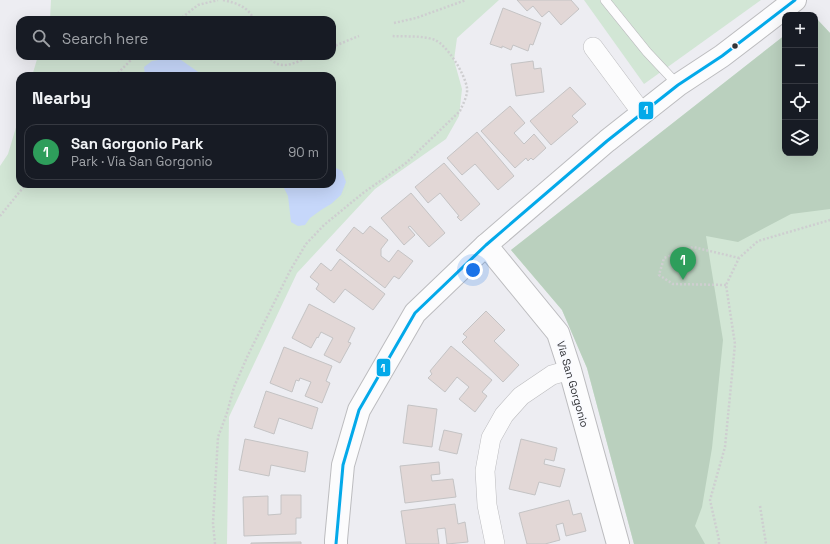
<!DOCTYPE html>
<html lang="en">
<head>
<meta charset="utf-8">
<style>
	:root { --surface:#171b24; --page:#242831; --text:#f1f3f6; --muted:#9ea1a6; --line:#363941; --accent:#747578 }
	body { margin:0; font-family:"Space Grotesk",sans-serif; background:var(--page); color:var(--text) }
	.controls { position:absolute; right:12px; top:12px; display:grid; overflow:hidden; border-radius:8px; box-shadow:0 4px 16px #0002 }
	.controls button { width:36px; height:36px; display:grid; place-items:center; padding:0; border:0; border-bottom:1px solid var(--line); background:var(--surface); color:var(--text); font:20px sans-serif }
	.you { position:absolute; left:473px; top:270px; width:14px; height:14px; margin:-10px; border:3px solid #fff; border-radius:50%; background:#1a73e8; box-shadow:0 0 0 6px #1a73e833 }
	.badge { display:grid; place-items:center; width:26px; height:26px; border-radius:50%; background:var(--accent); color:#fff; font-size:13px; font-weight:700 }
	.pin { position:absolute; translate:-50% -33px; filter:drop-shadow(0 1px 2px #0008) }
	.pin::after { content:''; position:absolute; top:21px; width:14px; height:12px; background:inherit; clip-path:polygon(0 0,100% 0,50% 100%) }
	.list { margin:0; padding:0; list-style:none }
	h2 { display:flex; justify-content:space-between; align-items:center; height:52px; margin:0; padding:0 16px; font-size:17px }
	h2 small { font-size:13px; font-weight:400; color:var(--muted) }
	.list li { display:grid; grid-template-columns:26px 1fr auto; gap:12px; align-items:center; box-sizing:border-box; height:56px; margin:0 8px 8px; padding:0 8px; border:1px solid var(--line); border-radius:12px }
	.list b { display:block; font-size:15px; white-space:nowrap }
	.list p { margin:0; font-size:13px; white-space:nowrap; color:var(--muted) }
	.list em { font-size:13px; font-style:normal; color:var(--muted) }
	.icon { flex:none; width:22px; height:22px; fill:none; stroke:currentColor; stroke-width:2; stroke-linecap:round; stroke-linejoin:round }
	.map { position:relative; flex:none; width:830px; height:544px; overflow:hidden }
	.search { position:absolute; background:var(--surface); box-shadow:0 4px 16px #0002; left:16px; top:16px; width:320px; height:44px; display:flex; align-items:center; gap:10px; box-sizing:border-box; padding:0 14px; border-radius:12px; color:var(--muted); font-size:15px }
	.panel { position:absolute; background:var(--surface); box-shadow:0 4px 16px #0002; left:16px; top:72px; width:320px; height:116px; border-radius:12px }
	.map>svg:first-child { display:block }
	.green { fill:#d2e6d5 }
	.forest { fill:#bad0be }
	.water { fill:#c6d7fa }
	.building { fill:#e2d7d6; stroke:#c4c3c4 }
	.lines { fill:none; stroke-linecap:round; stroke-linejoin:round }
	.service-casing { stroke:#bcbcbf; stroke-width:10 }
	.minor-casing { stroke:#bcbcbf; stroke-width:20 }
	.tertiary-casing { stroke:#bcbcbf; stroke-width:24 }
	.secondary-casing { stroke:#bcbcbf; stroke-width:24 }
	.path { stroke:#ceced0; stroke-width:2.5; stroke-dasharray:2 2; stroke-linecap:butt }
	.service { stroke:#fcfcfd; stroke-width:9 }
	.minor { stroke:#fcfcfd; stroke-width:19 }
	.tertiary { stroke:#fcfcfd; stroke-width:22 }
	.secondary { stroke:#fcfcfd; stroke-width:22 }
	.bus-1-casing { stroke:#f9faff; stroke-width:6 }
	.bus-1 { stroke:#03a9e9; stroke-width:3 }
	.bus-dot { fill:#333437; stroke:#f9faff; stroke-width:1.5 }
	.labels { text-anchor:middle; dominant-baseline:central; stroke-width:3; stroke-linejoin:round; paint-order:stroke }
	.street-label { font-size:11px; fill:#333437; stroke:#f9faff }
	.line-badge { stroke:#f9faff; stroke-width:1.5 }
	.badge-label { font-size:11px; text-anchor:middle; font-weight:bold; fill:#fff }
</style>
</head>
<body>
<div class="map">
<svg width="830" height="544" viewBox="0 0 830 544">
	<rect width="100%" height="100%" fill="#ededf2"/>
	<g class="green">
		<path d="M51 0H499L457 38 454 60 462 89 459 116 446 139 375 189 297 273 229 417 227 544H0V166L8 154 20 114V184H332V76H32L38 56H332V20H50Z"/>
		<path d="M584 0H761L644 84Z"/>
		<path d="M815 17 830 33V544H634L587 368 562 310 511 250 785 35V153H815Z"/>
	</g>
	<path class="forest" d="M815 17 830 33V209L791 214 738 242 706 236 723 340 712 448 702 507 695 526 705 544H634L587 368 562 310 511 250 785 35V153H815Z"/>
	<g class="water">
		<path d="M165 59 181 60 204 76H145L144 67 152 61Z"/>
		<path d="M332 164 334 167 342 171 346 182 341 195 331 204 321 210 310 218 305 225 298 226 291 222 288 196 282 184H332Z"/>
	</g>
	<g class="building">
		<path d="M517 0H571L579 9 561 25 549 11 542 17 533 6 527 11Z"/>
		<path d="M503 8 541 23 533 45 530 44 528 51 513 45 511 50 502 46V48L490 44Z"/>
		<path d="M533 61 534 69 541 68 544 92 516 96 511 64Z"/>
		<path d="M570 87 586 104 572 116 578 122 551 145 530 121Z"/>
		<path d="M510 106 525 123 514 133 524 144 534 134 546 148 533 160 531 158 528 161 526 158 515 168 481 131Z"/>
		<path d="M477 132 514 176 498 190 475 164 462 175 447 158Z"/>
		<path d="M444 163 480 204 461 221 457 217 459 216 440 193 428 203 415 187Z"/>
		<path d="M411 193 445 233 429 247 410 226 408 227 415 235 404 245 381 218Z"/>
		<path d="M370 226 388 240 381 249V256L389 262 398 250 413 261 399 279 394 276 385 288 336 250 354 227 363 234Z"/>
		<path d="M340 259 385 294 373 310 345 289 334 303 316 289 319 284 310 277 321 263 331 271Z"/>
		<path d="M309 304 355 328 348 342 351 343 340 363 324 355 333 338 321 332 318 338 317 337 311 348 292 338Z"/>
		<path d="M486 311 505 330 494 341 519 365 503 382 462 342 467 337 463 334Z"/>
		<path d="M451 346 492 380 482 392 487 396 475 412 459 399 469 387 457 377 445 392 428 378 432 374 430 371Z"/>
		<path d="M284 347 332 366 326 381 330 383 322 403 305 396 311 382 300 378 299 381 296 380 292 392 270 383Z"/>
		<path d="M266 391 318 408 312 429 279 418 274 434 254 427Z"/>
		<path d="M408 405 437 409 432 447 403 443Z"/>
		<path d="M444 430 462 434 457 454 439 450Z"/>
		<path d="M245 439 308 452 305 472 271 465 269 476 239 470Z"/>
		<path d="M521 439 557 448 554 461 545 459 544 464 565 469 560 487 539 482 535 495 509 489Z"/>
		<path d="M439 462 440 474 431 475 432 481 453 479 456 497 405 503 400 466Z"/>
		<path d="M281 495H301V518H296V534L244 536 243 497 268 496V515L281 514Z"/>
		<path d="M569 500 573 515 581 513 586 531 566 536 563 523 556 525 560 540 545 544H527L519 513Z"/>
		<path d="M455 504 458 524 465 522 468 542 447 544 445 528 437 529 439 544H406L401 511Z"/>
		<path d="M301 542V544H251V543Z"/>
	</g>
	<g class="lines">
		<g class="service-casing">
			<path id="service" d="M605 0 647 52 678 85"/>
		</g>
		<g class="minor-casing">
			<g id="minor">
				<path d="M593 47 642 113"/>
				<path d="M495 544 487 505 485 471 491 438 504 415 521 396 552 375 570 370"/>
			</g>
		</g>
		<g class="tertiary-casing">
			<path id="tertiary" d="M486 245 558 333 570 370 618 544"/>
		</g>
		<g class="secondary-casing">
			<path id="secondary" d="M336 544V540L343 465 359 410 415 313 486 245 607 141 678 85 722 56 795 0"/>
		</g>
		<g class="path">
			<path d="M223 0C236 3 248 6 254 20"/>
			<path d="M179 20 198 5 218 0"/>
			<path d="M394 23 416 18 466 0"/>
			<path d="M332 47 359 36"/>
			<path d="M268 56C280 73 296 62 311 56"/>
			<path d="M115 76 135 56"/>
			<path d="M0 216 26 184"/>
			<path d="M726 285 673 284 659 275 664 258 693 247 739 258"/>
			<path d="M760 506 766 544"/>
			<path d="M215 544 213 523 218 437 227 413 234 387 248 355 291 269 306 244 324 225 363 193 406 163 460 111C463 104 468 95 467 88 465 74 447 45 435 40 422 35 406 37 392 36"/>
			<path d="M719 544V540L710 500 725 447 735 344 726 285 739 258 758 241 830 220"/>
		</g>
		<use href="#service" class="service"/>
		<use href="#minor" class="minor"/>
		<use href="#tertiary" class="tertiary"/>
		<use href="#secondary" class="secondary"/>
		<g class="bus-1-casing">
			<path id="bus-1" d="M336 544 343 465 359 410 415 313 486 245 607 141 678 85 722 56 795 0"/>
		</g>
		<use href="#bus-1" class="bus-1"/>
	</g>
	<circle class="bus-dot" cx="735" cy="46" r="3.5"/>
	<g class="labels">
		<g class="street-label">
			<text transform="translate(573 384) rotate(74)">Via San Gorgonio</text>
		</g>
	</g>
	<g class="line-badge">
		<rect x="638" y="101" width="16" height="19" rx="4" fill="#03a9e9"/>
		<rect x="376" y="358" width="15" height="19" rx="4" fill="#03a9e9"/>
	</g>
	<g class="badge-label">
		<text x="646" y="114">1</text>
		<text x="383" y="372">1</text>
	</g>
</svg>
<div class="controls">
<button>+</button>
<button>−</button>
<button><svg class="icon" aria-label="locate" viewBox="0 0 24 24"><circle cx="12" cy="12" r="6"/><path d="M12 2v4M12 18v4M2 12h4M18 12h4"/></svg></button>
<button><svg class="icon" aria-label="layers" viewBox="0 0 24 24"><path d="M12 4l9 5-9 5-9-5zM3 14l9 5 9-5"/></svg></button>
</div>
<div class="you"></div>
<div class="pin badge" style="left:683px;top:280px;background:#2e9e5b">1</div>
<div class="search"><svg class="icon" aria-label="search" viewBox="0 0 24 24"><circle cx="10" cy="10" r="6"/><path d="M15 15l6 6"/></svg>Search here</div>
<section class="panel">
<h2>Nearby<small></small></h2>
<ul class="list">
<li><span class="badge" style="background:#2e9e5b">1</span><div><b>San Gorgonio Park</b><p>Park · Via San Gorgonio</p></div><em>90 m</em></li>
</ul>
</section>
</div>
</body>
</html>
